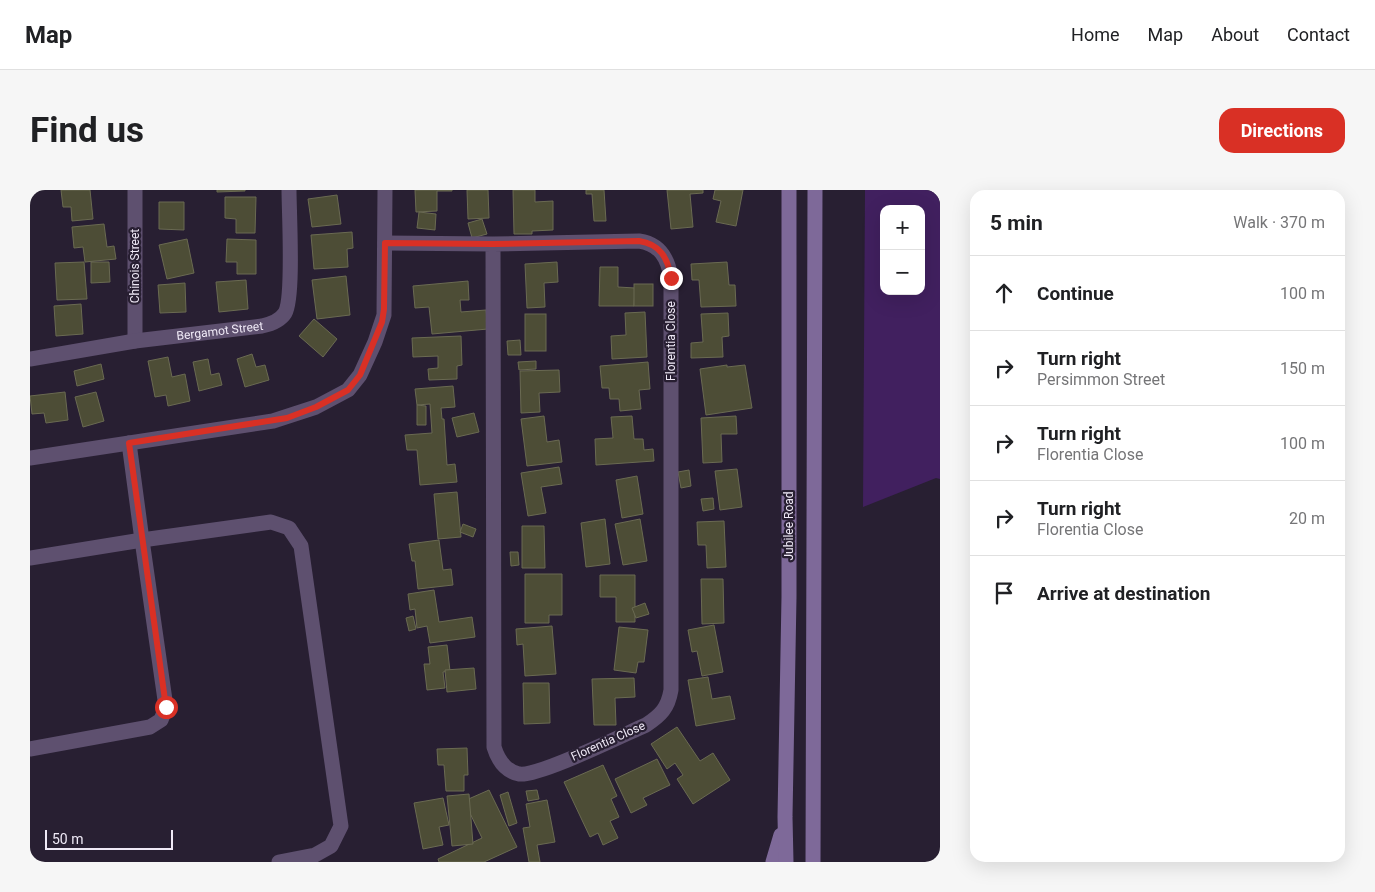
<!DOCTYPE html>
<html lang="en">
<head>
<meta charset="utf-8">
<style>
	:root { --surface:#fff; --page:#f6f6f6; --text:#202124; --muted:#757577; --line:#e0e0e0; --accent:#d93025 }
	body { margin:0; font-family:Roboto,sans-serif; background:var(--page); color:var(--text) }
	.controls { position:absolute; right:15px; top:15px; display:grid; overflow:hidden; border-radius:10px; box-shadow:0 5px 20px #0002 }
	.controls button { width:45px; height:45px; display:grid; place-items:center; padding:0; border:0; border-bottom:1px solid var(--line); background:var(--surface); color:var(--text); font:25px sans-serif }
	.scale { position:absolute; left:15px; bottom:12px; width:128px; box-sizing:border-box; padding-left:5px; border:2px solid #efe9f6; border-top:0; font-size:14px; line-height:18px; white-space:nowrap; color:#efe9f6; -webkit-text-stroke:4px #281f32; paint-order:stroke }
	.stop { position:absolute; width:15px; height:15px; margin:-11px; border:4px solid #d93025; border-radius:50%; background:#fff }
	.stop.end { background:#d93025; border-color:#fff; box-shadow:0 1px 5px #0008 }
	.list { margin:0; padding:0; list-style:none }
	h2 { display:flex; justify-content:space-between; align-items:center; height:65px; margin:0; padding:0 20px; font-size:21px }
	h2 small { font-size:16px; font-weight:400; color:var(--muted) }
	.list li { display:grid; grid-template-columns:32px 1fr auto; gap:15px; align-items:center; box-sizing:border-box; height:75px; padding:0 20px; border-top:1px solid var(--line) }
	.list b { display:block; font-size:19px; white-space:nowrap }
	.list p { margin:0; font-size:16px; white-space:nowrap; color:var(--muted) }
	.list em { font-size:16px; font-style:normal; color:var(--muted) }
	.icon { flex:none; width:28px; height:28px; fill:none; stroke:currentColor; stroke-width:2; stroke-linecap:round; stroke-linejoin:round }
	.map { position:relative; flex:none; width:910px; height:672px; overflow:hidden; border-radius:15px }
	header { display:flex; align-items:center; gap:30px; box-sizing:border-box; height:70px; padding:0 25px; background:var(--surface); border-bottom:1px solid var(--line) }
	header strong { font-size:24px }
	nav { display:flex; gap:28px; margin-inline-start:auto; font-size:18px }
	.intro { display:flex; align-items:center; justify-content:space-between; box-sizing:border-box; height:120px; padding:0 30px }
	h1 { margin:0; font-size:35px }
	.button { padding:12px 22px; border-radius:15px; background:var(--accent); color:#fff; font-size:18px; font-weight:700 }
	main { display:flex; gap:30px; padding:0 30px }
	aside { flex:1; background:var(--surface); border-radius:15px; box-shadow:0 5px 20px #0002 }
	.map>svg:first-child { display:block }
	.green { fill:#41205f; fill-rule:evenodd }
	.building { fill:#4d4d36; stroke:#6a6a52 }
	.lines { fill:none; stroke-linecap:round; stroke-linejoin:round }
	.minor { stroke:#5e506f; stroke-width:15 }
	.secondary { stroke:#7e6999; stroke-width:15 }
	.route { stroke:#d93025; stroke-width:6 }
	.labels { text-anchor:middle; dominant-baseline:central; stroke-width:4.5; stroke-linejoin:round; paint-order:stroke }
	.street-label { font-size:12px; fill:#efe9f6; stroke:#281f32 }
</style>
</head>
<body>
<header>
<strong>Map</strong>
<nav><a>Home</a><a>Map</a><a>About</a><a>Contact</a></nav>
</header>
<div class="intro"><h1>Find us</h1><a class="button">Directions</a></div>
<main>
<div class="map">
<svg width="910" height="672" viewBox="0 0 910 672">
	<rect width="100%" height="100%" fill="#281f32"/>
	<path class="green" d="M835 0H910V289L906 288 833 317ZM854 19H891V101H854Z"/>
	<g class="building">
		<path d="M31 0H60L63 29 42 31 41 17H33Z"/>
		<path d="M187 0H215V1L187 2Z"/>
		<path d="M385 0H422V1H407V21L386 22Z"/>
		<path d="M437 0H458L459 28 438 29Z"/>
		<path d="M483 0H505V12L523 11V40L502 41V44H484Z"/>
		<path d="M556 0H574L576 31H564L562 4H556Z"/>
		<path d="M637 0H673V3L660 4 663 37 641 39Z"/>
		<path d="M685 0H713L706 36 686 32 691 11 683 9Z"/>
		<path d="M307 5 311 34 282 37 278 9Z"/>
		<path d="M195 7H226L225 43H206V29L195 28Z"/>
		<path d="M129 12H154V40L129 39Z"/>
		<path d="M389 22 406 24 405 40 387 38Z"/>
		<path d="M452 29 457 44 442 48 438 33Z"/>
		<path d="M74 34 77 57 84 56 86 69 55 72 53 57 44 58 42 37Z"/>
		<path d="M322 42 323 58 317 59 318 77 284 79 281 45Z"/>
		<path d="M157 49 164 83 137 89 129 55Z"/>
		<path d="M197 49 226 50V84H207V72H196Z"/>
		<path d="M54 72 57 109 27 110 25 73Z"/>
		<path d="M61 72H79L80 92 61 93Z"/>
		<path d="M527 72 528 92 514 93 515 117 497 118 495 74Z"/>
		<path d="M697 72 699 95H705L706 116 671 117 669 90H662L661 74Z"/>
		<path d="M570 77H588V97L605 98 604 116H569Z"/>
		<path d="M316 86 320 125 287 129 282 90Z"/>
		<path d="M216 90 218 119 189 122 186 92Z"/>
		<path d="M438 91 439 110H430L431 122 456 120 458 139 402 144 399 117 385 118 383 96Z"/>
		<path d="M155 93 156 122 130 123 128 95Z"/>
		<rect x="604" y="94" width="19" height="22"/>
		<path d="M51 114 53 144 26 146 24 116Z"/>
		<path d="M615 122 617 167 582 169 581 146 596 145 595 123Z"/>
		<path d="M698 123 699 146 692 147 693 167 661 168V153L673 152 671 124Z"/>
		<rect x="495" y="124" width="21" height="37"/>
		<path d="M284 129 307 149 293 167 269 146Z"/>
		<path d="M431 146 432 175 427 176V189L399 190 398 179 408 178V166L383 167 382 148Z"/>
		<path d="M490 150 491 165H478L477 151Z"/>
		<path d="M222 164 226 177 235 175 239 190 215 197 207 169Z"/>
		<path d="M138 167 142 187 155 184 160 211 138 216 136 205 125 207 118 171Z"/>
		<path d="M178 169 181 185 189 183 192 195 169 201 163 172Z"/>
		<path d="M506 171V179L489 180 488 172Z"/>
		<path d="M618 172 620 199 609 200 611 219 590 221 589 209H580L579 198H572L570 176Z"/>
		<path d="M71 174 74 189 47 196 44 181Z"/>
		<path d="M697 175V177L715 175 722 218 676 225 670 179Z"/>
		<path d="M529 180 530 202 509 203 510 222 491 223 490 181Z"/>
		<path d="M423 196 425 217 411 218 412 229H414L417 275 425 274 427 292 390 295 387 260H377L375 245 402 243 400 214 387 215 385 199Z"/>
		<path d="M35 202 38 230 16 233 14 223 2 224 0 206Z"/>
		<path d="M66 202 74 231 53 237 45 207Z"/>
		<path d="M387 215 396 216V235H387Z"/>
		<path d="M444 223 449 242 427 247 422 228Z"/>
		<path d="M514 226 517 252 529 250 532 272 497 276 491 229Z"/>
		<path d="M602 226 604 249H613L614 260 623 259 624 271 566 275 565 249 583 248 581 227Z"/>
		<path d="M706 226 707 244H691L692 272 673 273 671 228Z"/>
		<path d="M529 277 532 294 511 297 516 323 498 326 491 283Z"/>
		<path d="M707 279 712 317 690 320 685 281Z"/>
		<path d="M659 280 661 296 651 298 648 282Z"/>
		<path d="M607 286 613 324 592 328 586 290Z"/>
		<path d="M427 302 431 347 408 349 404 304Z"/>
		<path d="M683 308 684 319 673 321 671 309Z"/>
		<path d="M575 329 580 374 556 377 551 333Z"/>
		<path d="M610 329 617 371 593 375 585 334Z"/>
		<path d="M694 331 696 377 677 378 676 355H668L667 332Z"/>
		<path d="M433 334 446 339 443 347 430 342Z"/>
		<path d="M492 336H514L515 378H492Z"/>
		<path d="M409 350 413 380 421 379 423 395 388 399 385 371H382L379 354Z"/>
		<path d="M480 362H488L489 375 481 376Z"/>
		<path d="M495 384H532V425H519V433H495Z"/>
		<path d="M570 385H605V432H586V407H570Z"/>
		<path d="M671 389H693L694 433 672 434Z"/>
		<path d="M404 400 409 432 442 427 445 447 400 453 397 436 387 438 385 419 380 420 378 404Z"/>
		<path d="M615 413 619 424 606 428 602 418Z"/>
		<path d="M383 426 386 439 379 441 376 428Z"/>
		<path d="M684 435 693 482 672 486 667 461 662 462 658 440Z"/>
		<path d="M522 436 526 484 495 486 493 454 487 455 486 439Z"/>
		<path d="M589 437 618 440 614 472H608L606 483 584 480Z"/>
		<path d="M417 455 420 481 413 482 415 498 397 500 394 474H400L398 457Z"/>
		<path d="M444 478 446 499 417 502 415 480Z"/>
		<path d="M678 487 682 509 700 506 705 529 666 536 658 490Z"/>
		<path d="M604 488 605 507 585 508 586 535H564L562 489Z"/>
		<path d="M493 493H519L520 533 494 534Z"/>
		<path d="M647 537 670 571 683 563 700 590 663 614 647 589 653 585 645 573 637 579 621 554Z"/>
		<path d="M437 558 438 585H434V601H416L414 575H408L407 559Z"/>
		<path d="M627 569 640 595 613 608 617 615 601 623 585 589Z"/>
		<path d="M573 575 587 606 581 609 589 627 580 631 588 648 573 655 568 643 560 647 534 592Z"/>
		<path d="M459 600 487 657 454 672H409L408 669 452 648 434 611Z"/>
		<path d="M507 600 509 609 498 611 496 601Z"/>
		<path d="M478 602 487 633 479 636 470 605Z"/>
		<path d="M439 604 443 654 422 656 417 606Z"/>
		<path d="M413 608 419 635 409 637 413 655 393 659 384 613Z"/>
		<path d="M517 610 525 652 507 655 510 672H499L493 638 500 637 496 614Z"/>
	</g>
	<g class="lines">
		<g class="minor">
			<path d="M105 0V151"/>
			<path d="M355 53 463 54 609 51C630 54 638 68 641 88V500C638 518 631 525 616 535 593 545 508 587 489 584 475 581 468 570 464 557L463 54"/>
			<path id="s1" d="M0 169 105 151 232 136C241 134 250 131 255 123 264 108 259 22 259 0"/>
			<path d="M99 253 112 350 241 332 259 338 271 356 311 636 301 656 285 665 249 672"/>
			<path d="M0 268 243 231 286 217 318 200 330 185 345 152 354 125 355 0"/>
			<path d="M0 368 112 350 136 517 131 530 120 537 0 559"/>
		</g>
		<g class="secondary">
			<path d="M743 672 751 645"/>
			<path d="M756 672 755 627 759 407V0"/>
			<path d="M783 672 785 0"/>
		</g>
	</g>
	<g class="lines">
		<path class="route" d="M136 517 99 253 257 228 286 217 318 200 330 185 352 132 354 119 355 53 463 54 609 51C630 54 638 68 641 88"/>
	</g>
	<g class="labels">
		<g class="street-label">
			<text transform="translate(105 76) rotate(-90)">Chinois Street</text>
			<text stroke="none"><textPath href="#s1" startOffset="192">Bergamot Street</textPath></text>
			<text transform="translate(641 151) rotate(-90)">Florentia Close</text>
			<text transform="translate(759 336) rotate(-90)">Jubilee Road</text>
			<text transform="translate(578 551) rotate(-24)">Florentia Close</text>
		</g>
	</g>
</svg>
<div class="controls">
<button>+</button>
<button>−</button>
</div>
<div class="scale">50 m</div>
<div class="stop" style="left:136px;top:517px"></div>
<div class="stop end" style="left:641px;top:88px"></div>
</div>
<aside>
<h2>5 min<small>Walk · 370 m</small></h2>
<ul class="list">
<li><svg class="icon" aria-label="ahead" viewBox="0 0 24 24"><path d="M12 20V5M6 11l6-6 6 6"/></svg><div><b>Continue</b></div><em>100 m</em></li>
<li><svg class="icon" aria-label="right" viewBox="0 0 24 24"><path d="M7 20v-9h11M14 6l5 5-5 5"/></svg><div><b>Turn right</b><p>Persimmon Street</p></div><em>150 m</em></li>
<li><svg class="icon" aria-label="right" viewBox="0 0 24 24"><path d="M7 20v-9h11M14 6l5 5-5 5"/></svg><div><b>Turn right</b><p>Florentia Close</p></div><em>100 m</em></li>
<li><svg class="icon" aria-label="right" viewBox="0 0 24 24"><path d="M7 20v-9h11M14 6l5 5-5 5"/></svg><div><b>Turn right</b><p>Florentia Close</p></div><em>20 m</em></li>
<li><svg class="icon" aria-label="arrive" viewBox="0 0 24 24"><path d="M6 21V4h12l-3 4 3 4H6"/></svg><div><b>Arrive at destination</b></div></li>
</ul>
</aside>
</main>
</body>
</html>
